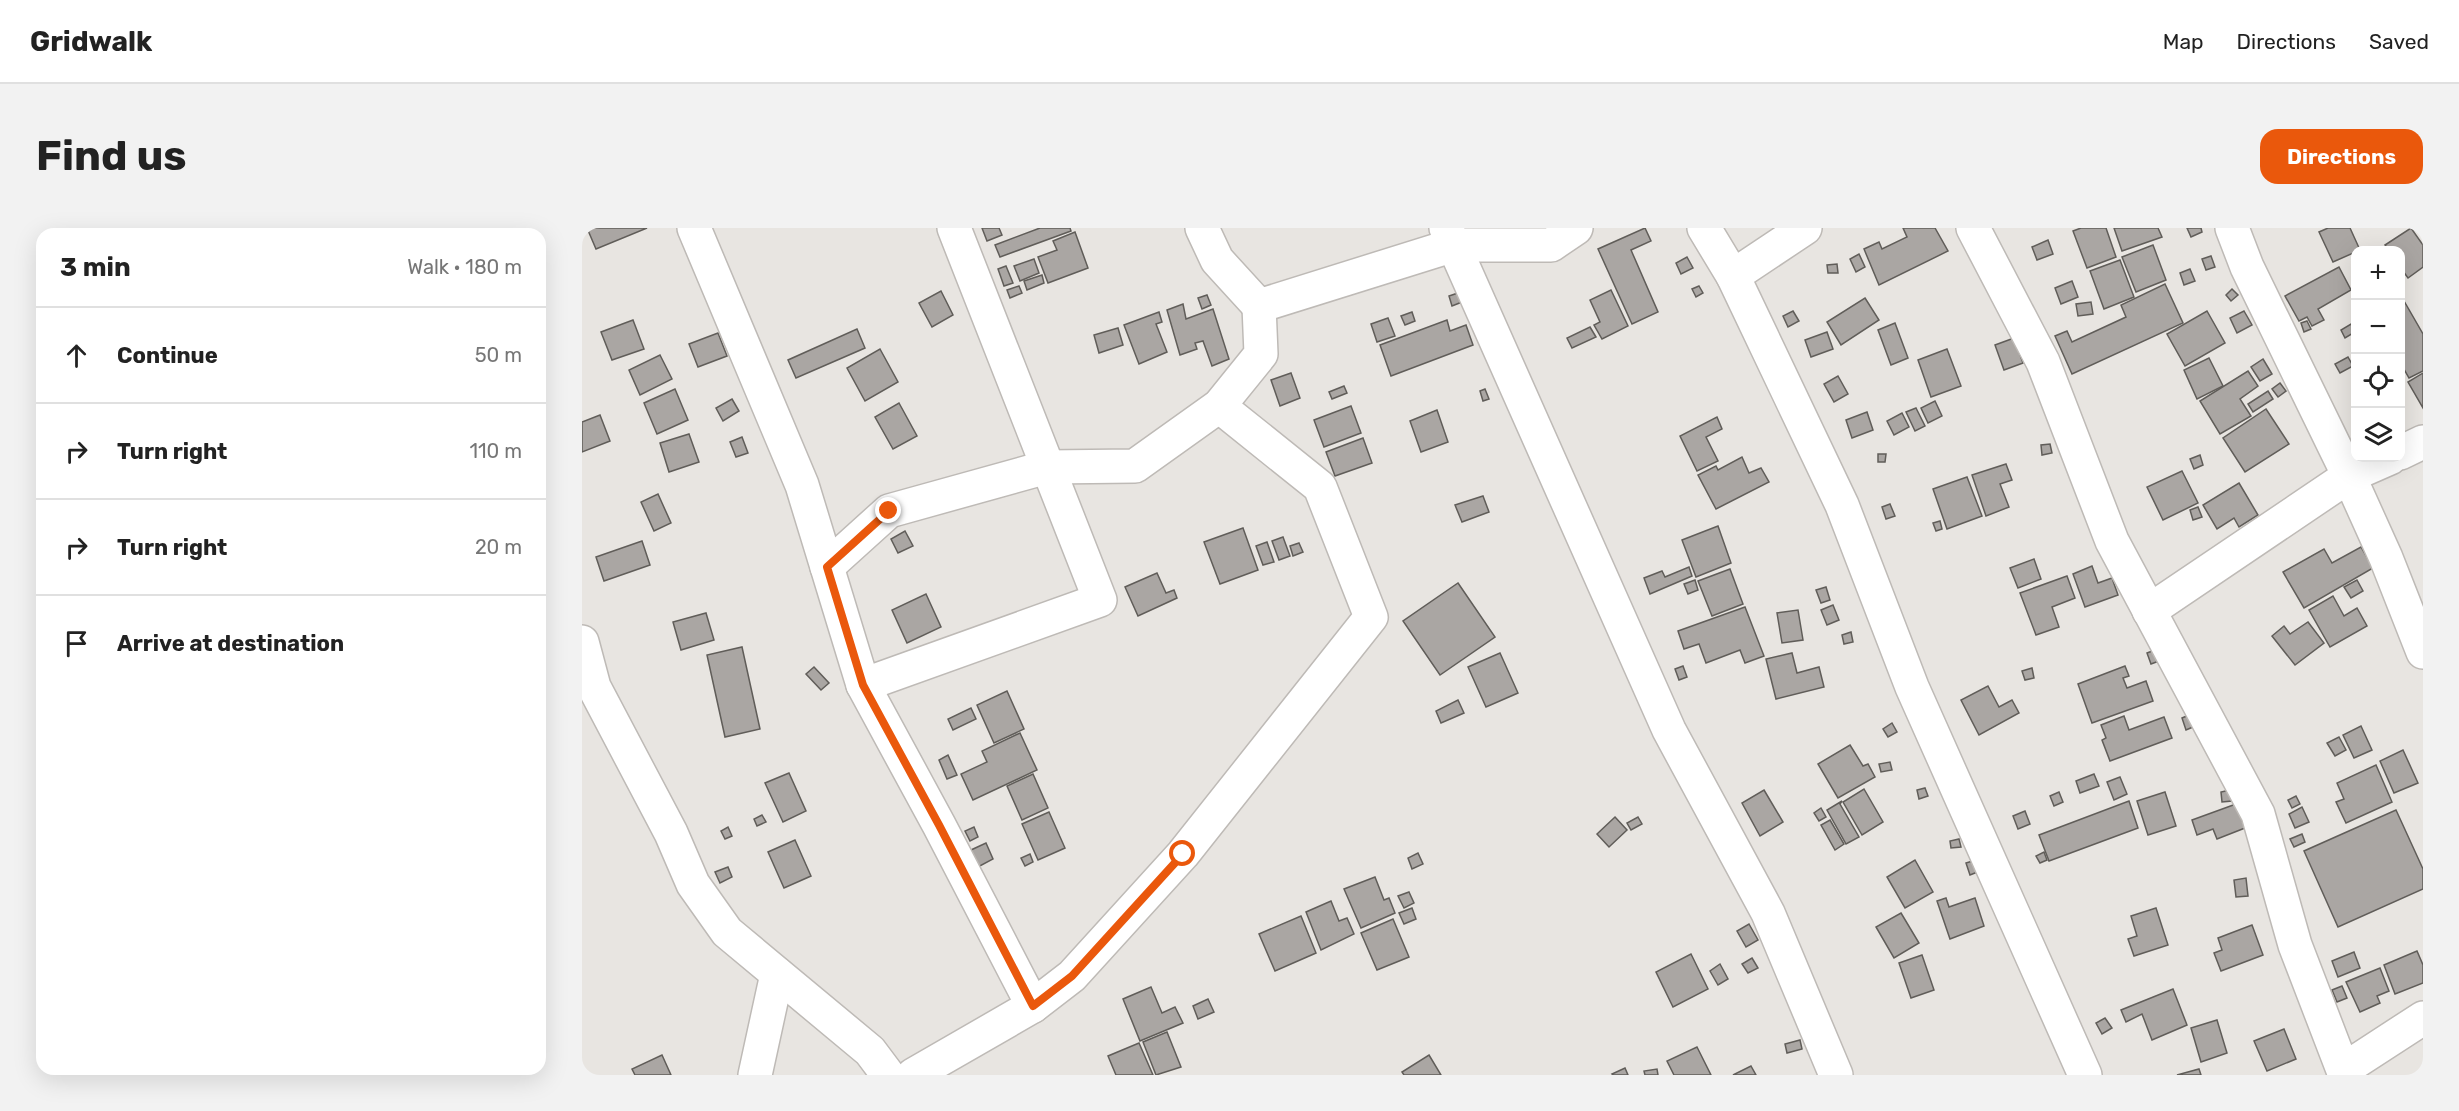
<!DOCTYPE html>
<html lang="en">
<head>
<meta charset="utf-8">
<style>
	:root { --surface:#fff; --page:#f2f2f2; --text:#222; --muted:#767676; --line:#e0e0e0; --accent:#ea580c }
	body { margin:0; font-family:Rubik,sans-serif; background:var(--page); color:var(--text) }
	.controls { position:absolute; right:18px; top:18px; display:grid; overflow:hidden; border-radius:12px; box-shadow:0 6px 24px #0002 }
	.controls button { width:54px; height:54px; display:grid; place-items:center; padding:0; border:0; border-bottom:2px solid var(--line); background:var(--surface); color:var(--text); font:30px sans-serif }
	.stop { position:absolute; width:18px; height:18px; margin:-14px; border:4px solid #ea580c; border-radius:50%; background:#fff }
	.stop.end { background:#ea580c; border-color:#fff; box-shadow:0 2px 6px #0008 }
	.list { margin:0; padding:0; list-style:none }
	h2 { display:flex; justify-content:space-between; align-items:center; height:78px; margin:0; padding:0 24px; font-size:26px }
	h2 small { font-size:20px; font-weight:400; color:var(--muted) }
	.list li { display:grid; grid-template-columns:39px 1fr auto; gap:18px; align-items:center; box-sizing:border-box; height:96px; padding:0 24px; border-top:2px solid var(--line) }
	.list b { display:block; font-size:22px; white-space:nowrap }
	.list em { font-size:20px; font-style:normal; color:var(--muted) }
	.icon { flex:none; width:33px; height:33px; fill:none; stroke:currentColor; stroke-width:2; stroke-linecap:round; stroke-linejoin:round }
	.map { position:relative; flex:none; width:1841px; height:847px; overflow:hidden; border-radius:18px }
	header { display:flex; align-items:center; gap:36px; box-sizing:border-box; height:84px; padding:0 30px; background:var(--surface); border-bottom:2px solid var(--line) }
	header strong { font-size:28px }
	nav { display:flex; gap:33px; margin-inline-start:auto; font-size:21px }
	.intro { display:flex; align-items:center; justify-content:space-between; box-sizing:border-box; height:144px; padding:0 36px }
	h1 { margin:0; font-size:42px }
	.button { padding:15px 27px; border-radius:18px; background:var(--accent); color:#fff; font-size:21px; font-weight:700 }
	main { display:flex; gap:36px; padding:0 36px }
	aside { flex:1; background:var(--surface); border-radius:18px; box-shadow:0 6px 24px #0002 }
	.map>svg:first-child { display:block }
	.building { fill:#aaa6a3; stroke:#605d59; stroke-width:1.5 }
	.lines { fill:none; stroke-linecap:round; stroke-linejoin:round }
	.street-casing { stroke:#bebab6; stroke-width:36 }
	.street { stroke:#fff; stroke-width:33 }
	.route { stroke:#ea580c; stroke-width:8 }
</style>
</head>
<body>
<header>
<strong>Gridwalk</strong>
<nav><a>Map</a><a>Directions</a><a>Saved</a></nav>
</header>
<div class="intro"><h1>Find us</h1><a class="button">Directions</a></div>
<main>
<aside>
<h2>3 min<small>Walk · 180 m</small></h2>
<ul class="list">
<li><svg class="icon" aria-label="ahead" viewBox="0 0 24 24"><path d="M12 20V5M6 11l6-6 6 6"/></svg><div><b>Continue</b></div><em>50 m</em></li>
<li><svg class="icon" aria-label="right" viewBox="0 0 24 24"><path d="M7 20v-9h11M14 6l5 5-5 5"/></svg><div><b>Turn right</b></div><em>110 m</em></li>
<li><svg class="icon" aria-label="right" viewBox="0 0 24 24"><path d="M7 20v-9h11M14 6l5 5-5 5"/></svg><div><b>Turn right</b></div><em>20 m</em></li>
<li><svg class="icon" aria-label="arrive" viewBox="0 0 24 24"><path d="M6 21V4h12l-3 4 3 4H6"/></svg><div><b>Arrive at destination</b></div></li>
</ul>
</aside>
<div class="map">
<svg width="1841" height="847" viewBox="0 0 1841 847">
	<rect width="100%" height="100%" fill="#e8e5e1"/>
	<g class="building">
		<path d="M5 0H65L14 21Z"/>
		<path d="M400 0H417L420 7 405 13Z"/>
		<path d="M458 0H488L489 3 418 29 413 17Z"/>
		<path d="M1063 0 1069 13 1049 22 1076 84 1050 96 1016 21Z"/>
		<path d="M1321 0H1353L1366 23 1297 57 1282 21 1297 14 1300 21 1325 9Z"/>
		<path d="M1499 0H1524L1534 29 1505 40 1491 3Z"/>
		<path d="M1532 0H1576L1580 9 1540 23Z"/>
		<path d="M1605 0H1619L1620 4 1609 9Z"/>
		<path d="M1746 0H1768L1778 22 1751 34 1737 4Z"/>
		<path d="M1829 0 1841 17V39L1826 50 1818 39V22H1807L1803 17Z"/>
		<path d="M493 4 506 40 466 55 456 29 475 22 471 13Z"/>
		<path d="M1466 12 1471 26 1455 32 1450 19Z"/>
		<path d="M1571 17 1584 52 1554 64 1540 29Z"/>
		<path d="M1277 26 1283 39 1274 44 1268 31Z"/>
		<path d="M1629 28 1633 39 1624 42 1620 31Z"/>
		<path d="M1105 29 1111 40 1099 46 1094 35Z"/>
		<path d="M452 31 457 45 438 53 432 38Z"/>
		<path d="M1538 32 1552 69 1522 81 1508 43Z"/>
		<path d="M1255 36 1256 45H1246L1245 37Z"/>
		<path d="M424 38 431 55 422 58 416 41Z"/>
		<path d="M1757 39 1769 62 1736 81 1742 92 1730 98 1725 89 1717 93 1703 68Z"/>
		<path d="M1608 41 1613 53 1602 57 1598 45Z"/>
		<path d="M460 47 462 55 445 62 442 53Z"/>
		<path d="M1490 53 1496 69 1479 76 1473 60Z"/>
		<path d="M1583 56 1601 95 1490 146 1473 108 1485 103 1490 114 1544 89 1539 77Z"/>
		<path d="M437 58 440 65 428 70 425 62Z"/>
		<path d="M1117 58 1121 65 1114 69 1110 61Z"/>
		<path d="M1650 61 1656 67 1649 73 1644 67Z"/>
		<path d="M1029 62 1046 98 1020 111 1012 97 1018 94 1008 72Z"/>
		<path d="M359 63 371 87 350 99 337 75Z"/>
		<path d="M876 65 880 74 870 78 867 68Z"/>
		<path d="M1818 66 1841 106V143L1827 150 1818 134Z"/>
		<path d="M625 67 629 77 620 81 616 70Z"/>
		<path d="M1283 70 1297 92 1259 117 1245 94Z"/>
		<path d="M1509 74 1511 86 1496 88 1494 76Z"/>
		<path d="M601 76 604 91 631 81 647 131 630 138 621 113 613 115 615 121 598 127 585 82Z"/>
		<path d="M1211 83 1217 93 1206 99 1201 88Z"/>
		<path d="M1625 83 1643 115 1603 138 1585 106Z"/>
		<path d="M1662 83 1670 97 1655 105 1648 90Z"/>
		<path d="M577 84 580 94 574 96 585 124 557 136 542 97Z"/>
		<path d="M830 84 833 93 823 97 819 88Z"/>
		<path d="M806 90 813 108 795 114 789 96Z"/>
		<path d="M51 92 62 121 30 132 19 104Z"/>
		<path d="M865 92 868 103 884 97 891 117 809 148 798 117Z"/>
		<path d="M1725 93 1729 101 1722 104 1719 95Z"/>
		<path d="M1313 95 1326 130 1309 137 1296 102Z"/>
		<path d="M1769 96 1773 104 1763 110 1759 102Z"/>
		<path d="M1008 99 1014 109 990 120 985 110Z"/>
		<path d="M536 100 541 117 517 125 512 107Z"/>
		<path d="M275 101 283 120 214 150 206 132Z"/>
		<path d="M1245 104 1251 121 1229 129 1223 112Z"/>
		<path d="M136 105 145 128 116 139 107 116Z"/>
		<path d="M1432 110 1441 135 1422 142 1413 117Z"/>
		<path d="M298 121 316 154 283 173 265 140Z"/>
		<path d="M1365 121 1379 158 1349 169 1336 132Z"/>
		<path d="M78 127 90 151 58 167 47 142Z"/>
		<path d="M1766 129 1771 138 1758 145 1753 136Z"/>
		<path d="M1627 130 1641 158 1615 171 1602 142Z"/>
		<path d="M1681 131 1690 146 1678 153 1669 139Z"/>
		<path d="M1666 143 1676 158 1658 171 1669 188 1638 206 1618 173Z"/>
		<path d="M709 145 718 170 698 178 689 152Z"/>
		<path d="M1841 145V180L1826 154Z"/>
		<path d="M1256 148 1266 166 1252 174 1242 156Z"/>
		<path d="M1698 155 1704 163 1696 169 1690 161Z"/>
		<path d="M762 158 765 165 750 171 747 164Z"/>
		<path d="M93 161 106 192 75 206 62 175Z"/>
		<path d="M903 161 907 171 901 173 898 163Z"/>
		<path d="M1686 163 1691 171 1671 184 1666 176Z"/>
		<path d="M150 171 157 183 141 193 134 180Z"/>
		<path d="M1353 173 1360 188 1346 195 1339 180Z"/>
		<path d="M317 175 335 208 311 221 293 189Z"/>
		<path d="M769 178 779 205 742 219 732 192Z"/>
		<path d="M1334 180 1343 198 1333 203 1324 184Z"/>
		<path d="M1684 181 1707 216 1663 244 1641 210Z"/>
		<path d="M855 182 866 214 839 224 828 193Z"/>
		<path d="M1285 184 1291 202 1270 210 1264 192Z"/>
		<path d="M1320 185 1327 199 1312 207 1305 193Z"/>
		<path d="M18 187 28 213 0 224V194Z"/>
		<path d="M1135 189 1140 201 1124 209 1136 233 1115 243 1098 208Z"/>
		<path d="M107 206 117 234 87 244 78 215Z"/>
		<path d="M160 209 166 225 154 229 148 214Z"/>
		<path d="M781 210 790 235 753 248 744 224Z"/>
		<path d="M1468 216 1470 225 1460 227 1459 217Z"/>
		<path d="M1296 226H1304L1303 234H1296Z"/>
		<path d="M1618 227 1621 237 1612 241 1608 231Z"/>
		<path d="M1160 229 1167 245 1179 240 1187 254 1134 281 1116 247 1134 238 1136 242Z"/>
		<path d="M1424 236 1430 252 1418 256 1427 279 1404 288 1390 247Z"/>
		<path d="M1600 243 1616 275 1581 292 1565 259Z"/>
		<path d="M1385 249 1400 288 1365 301 1351 261Z"/>
		<path d="M1657 255 1676 287 1657 299 1652 290 1635 301 1621 277Z"/>
		<path d="M76 266 89 295 72 303 59 274Z"/>
		<path d="M901 268 907 284 880 294 873 277Z"/>
		<path d="M1308 276 1313 288 1304 291 1300 279Z"/>
		<path d="M1616 279 1620 289 1611 292 1608 282Z"/>
		<path d="M1358 293 1360 301 1354 303 1351 295Z"/>
		<path d="M1136 298 1149 335 1114 349 1100 312Z"/>
		<path d="M661 300 676 342 638 356 622 314Z"/>
		<path d="M323 303 331 318 316 325 309 311Z"/>
		<path d="M701 309 708 328 697 332 690 313Z"/>
		<path d="M60 313 68 337 22 353 14 329Z"/>
		<path d="M685 314 692 334 681 337 674 318Z"/>
		<path d="M717 315 721 324 711 328 708 318Z"/>
		<path d="M1779 319 1791 340 1722 380 1701 344 1742 321 1750 335Z"/>
		<path d="M1452 331 1459 351 1436 360 1428 340Z"/>
		<path d="M1510 338 1516 355 1530 350 1536 367 1503 379 1491 346Z"/>
		<path d="M1107 339 1110 348 1068 366 1062 350 1080 343 1083 349Z"/>
		<path d="M1148 341 1161 376 1130 388 1116 353Z"/>
		<path d="M575 345 584 365 592 362 595 370 556 388 543 359Z"/>
		<path d="M1485 348 1493 370 1470 379 1477 399 1454 407 1438 365Z"/>
		<path d="M1113 352 1116 362 1106 366 1102 356Z"/>
		<path d="M1775 352 1781 363 1769 370 1762 359Z"/>
		<path d="M876 355 913 409 858 447 821 393Z"/>
		<path d="M1244 359 1248 372 1239 375 1234 362Z"/>
		<path d="M344 366 359 399 325 415 310 382Z"/>
		<path d="M1751 368 1762 388 1775 380 1785 398 1748 419 1727 382Z"/>
		<path d="M1251 377 1257 392 1245 397 1239 382Z"/>
		<path d="M1163 379 1182 428 1163 435 1158 422 1124 435 1117 416 1102 421 1096 403Z"/>
		<path d="M1216 382 1221 412 1200 415 1195 385Z"/>
		<path d="M124 385 132 412 99 422 91 394Z"/>
		<path d="M1726 394 1742 415 1713 437 1690 408 1702 398 1708 406Z"/>
		<path d="M1269 404 1271 414 1262 416 1260 407Z"/>
		<path d="M160 419 178 501 143 509 125 427Z"/>
		<path d="M1573 422 1577 433 1569 436 1565 425Z"/>
		<path d="M918 425 936 465 904 479 886 439Z"/>
		<path d="M1210 425 1215 445 1237 439 1242 459 1194 471 1184 431Z"/>
		<path d="M1101 438 1105 449 1097 452 1093 441Z"/>
		<path d="M1543 438 1547 448 1541 450 1545 460 1564 453 1571 473 1510 495 1496 456Z"/>
		<path d="M232 439 247 455 239 462 224 446Z"/>
		<path d="M1450 440 1452 450 1443 452 1440 443Z"/>
		<path d="M1406 458 1417 479 1430 472 1437 485 1397 507 1379 472Z"/>
		<path d="M425 463 442 501 412 515 395 477Z"/>
		<path d="M876 472 882 485 859 495 854 483Z"/>
		<path d="M389 480 394 491 371 502 366 491Z"/>
		<path d="M1607 487 1611 499 1604 502 1600 490Z"/>
		<path d="M1542 488 1547 502 1582 489 1590 510 1528 533 1520 512 1524 510 1519 497Z"/>
		<path d="M1310 495 1315 504 1306 509 1301 501Z"/>
		<path d="M1779 498 1790 522 1772 530 1761 507Z"/>
		<path d="M438 505 455 542 391 572 379 546 405 534 400 523Z"/>
		<path d="M1757 509 1764 522 1753 528 1745 515Z"/>
		<path d="M1268 517 1281 538 1286 536 1293 549 1256 570 1236 536Z"/>
		<path d="M1821 522 1836 555 1812 565 1798 533Z"/>
		<path d="M366 527 375 547 365 551 357 532Z"/>
		<path d="M1308 534 1310 542 1299 544 1297 536Z"/>
		<path d="M1794 537 1810 574 1764 595 1754 574 1762 571 1755 555Z"/>
		<path d="M207 545 224 583 201 594 183 555Z"/>
		<path d="M451 546 466 580 440 592 425 558Z"/>
		<path d="M1512 546 1517 558 1498 565 1494 553Z"/>
		<path d="M1538 549 1545 566 1532 572 1525 554Z"/>
		<path d="M1343 560 1346 568 1337 571 1335 562Z"/>
		<path d="M1282 561 1301 594 1280 607 1261 574Z"/>
		<path d="M1182 562 1201 594 1178 608 1160 575Z"/>
		<path d="M1648 562 1650 573 1640 574 1639 564Z"/>
		<path d="M1477 564 1481 574 1472 578 1468 568Z"/>
		<path d="M1583 564 1594 598 1566 607 1555 573Z"/>
		<path d="M1714 568 1718 576 1710 580 1706 572Z"/>
		<path d="M1260 573 1258 576 1277 609 1264 616 1245 582Z"/>
		<path d="M1547 573 1556 600 1467 633 1457 607Z"/>
		<path d="M1654 576 1663 600 1635 611 1631 601 1615 607 1610 592Z"/>
		<path d="M1720 579 1727 594 1713 600 1707 586Z"/>
		<path d="M1239 580 1244 589 1237 593 1232 585Z"/>
		<path d="M1814 582 1841 641V661L1756 699 1722 623Z"/>
		<path d="M1443 583 1448 596 1436 601 1431 588Z"/>
		<path d="M467 584 483 620 456 632 440 596Z"/>
		<path d="M180 587 184 594 175 598 172 591Z"/>
		<path d="M1033 589 1045 602 1027 619 1015 606Z"/>
		<path d="M1056 589 1060 596 1049 602 1045 595Z"/>
		<path d="M1248 592 1262 616 1253 622 1239 597Z"/>
		<path d="M146 599 150 608 143 611 139 603Z"/>
		<path d="M392 599 396 609 388 613 383 603Z"/>
		<path d="M1720 606 1723 614 1712 619 1708 611Z"/>
		<path d="M1377 611 1379 619 1369 620 1368 613Z"/>
		<path d="M213 612 229 648 202 660 186 624Z"/>
		<path d="M404 615 411 631 396 639 389 622Z"/>
		<path d="M1462 624 1465 632 1458 635 1454 628Z"/>
		<path d="M836 625 841 636 830 641 826 630Z"/>
		<path d="M448 626 451 634 443 638 439 630Z"/>
		<path d="M1333 632 1351 664 1323 680 1305 649Z"/>
		<path d="M1394 632 1398 643 1388 647 1384 635Z"/>
		<path d="M146 639 150 649 138 655 133 644Z"/>
		<path d="M793 649 802 672 807 670 813 685 779 700 762 661Z"/>
		<path d="M1664 650 1666 668 1654 669 1652 652Z"/>
		<path d="M827 664 832 675 822 680 816 668Z"/>
		<path d="M1364 670 1367 679 1393 670 1402 698 1368 711 1355 673Z"/>
		<path d="M749 673 757 693 765 690 772 706 739 722 724 684Z"/>
		<path d="M830 680 834 691 822 696 817 685Z"/>
		<path d="M1574 680 1586 717 1552 728 1546 711 1555 708 1549 688Z"/>
		<path d="M1319 685 1337 715 1312 730 1294 699Z"/>
		<path d="M719 688 734 725 693 743 677 706Z"/>
		<path d="M811 691 827 729 795 742 779 705Z"/>
		<path d="M1167 696 1176 712 1164 719 1155 703Z"/>
		<path d="M1670 697 1681 727 1639 743 1632 725 1640 722 1636 710Z"/>
		<path d="M1835 723 1841 737V755L1813 766 1802 737Z"/>
		<path d="M1772 724 1778 740 1756 749 1750 733Z"/>
		<path d="M1109 726 1126 761 1091 779 1074 744Z"/>
		<path d="M1340 727 1352 762 1329 770 1317 735Z"/>
		<path d="M1170 730 1176 740 1166 745 1160 736Z"/>
		<path d="M1138 736 1146 751 1136 757 1128 743Z"/>
		<path d="M1798 740 1807 763 1795 768 1798 775 1778 784 1764 754Z"/>
		<path d="M1760 758 1765 770 1755 774 1750 762Z"/>
		<path d="M569 759 580 785 593 779 601 795 558 813 541 771Z"/>
		<path d="M1591 761 1605 797 1570 812 1560 786 1544 794 1539 782Z"/>
		<path d="M626 771 632 784 616 791 611 778Z"/>
		<path d="M1523 790 1530 800 1520 806 1514 795Z"/>
		<path d="M1635 792 1645 825 1619 834 1609 800Z"/>
		<path d="M1702 801 1714 831 1685 843 1672 813Z"/>
		<path d="M585 804 599 839 574 847 561 814Z"/>
		<path d="M1218 812 1220 821 1205 825 1203 816Z"/>
		<path d="M557 815 571 847H534L526 828Z"/>
		<path d="M1115 819 1129 847H1092L1085 833Z"/>
		<path d="M80 827 89 847H53L50 841Z"/>
		<path d="M847 827 859 847H822L820 844Z"/>
		<path d="M1169 838 1174 847H1151Z"/>
		<path d="M1043 840 1046 847H1031L1030 846Z"/>
		<path d="M1075 841 1076 847H1063L1062 843Z"/>
		<path d="M1617 841 1619 847H1595Z"/>
	</g>
	<g class="lines">
		<g class="street-casing">
			<g id="street">
				<path d="M112 0 220 257 281 457 357 597 451 778"/>
				<path d="M620 0 635 32 677 78 872 17H969L994 0"/>
				<path d="M864 0 1087 502 1186 685 1254 847"/>
				<path d="M1122 0 1151 48 1260 277 1330 459 1503 847"/>
				<path d="M1391 0 1461 134 1530 313 1676 586 1713 717 1761 842 1841 790"/>
				<path d="M1650 0 1665 39 1767 248 1804 330 1841 424"/>
				<path d="M1151 48 1223 0"/>
				<path d="M1818 225 1841 214"/>
				<path d="M245 339 307 283 465 239 553 238 637 178 679 126 677 78"/>
				<path d="M1567 383 1767 248 1808 230"/>
				<path d="M0 414 12 459 89 605 111 656 145 704 288 823 306 847"/>
				<path d="M281 457 518 372 372 0"/>
				<path d="M173 847 195 746"/>
				<path d="M331 847 451 778 490 748 601 626 789 389 738 259 637 178"/>
			</g>
		</g>
		<use href="#street" class="street"/>
	</g>
	<g class="lines">
		<path class="route" d="M307 283 245 339 281 457 357 597 451 778 490 748 601 626"/>
	</g>
</svg>
<div class="controls">
<button>+</button>
<button>−</button>
<button><svg class="icon" aria-label="locate" viewBox="0 0 24 24"><circle cx="12" cy="12" r="6"/><path d="M12 2v4M12 18v4M2 12h4M18 12h4"/></svg></button>
<button><svg class="icon" aria-label="layers" viewBox="0 0 24 24"><path d="M12 4l9 5-9 5-9-5zM3 14l9 5 9-5"/></svg></button>
</div>
<div class="stop" style="left:601px;top:626px"></div>
<div class="stop end" style="left:307px;top:283px"></div>
</div>
</main>
</body>
</html>
